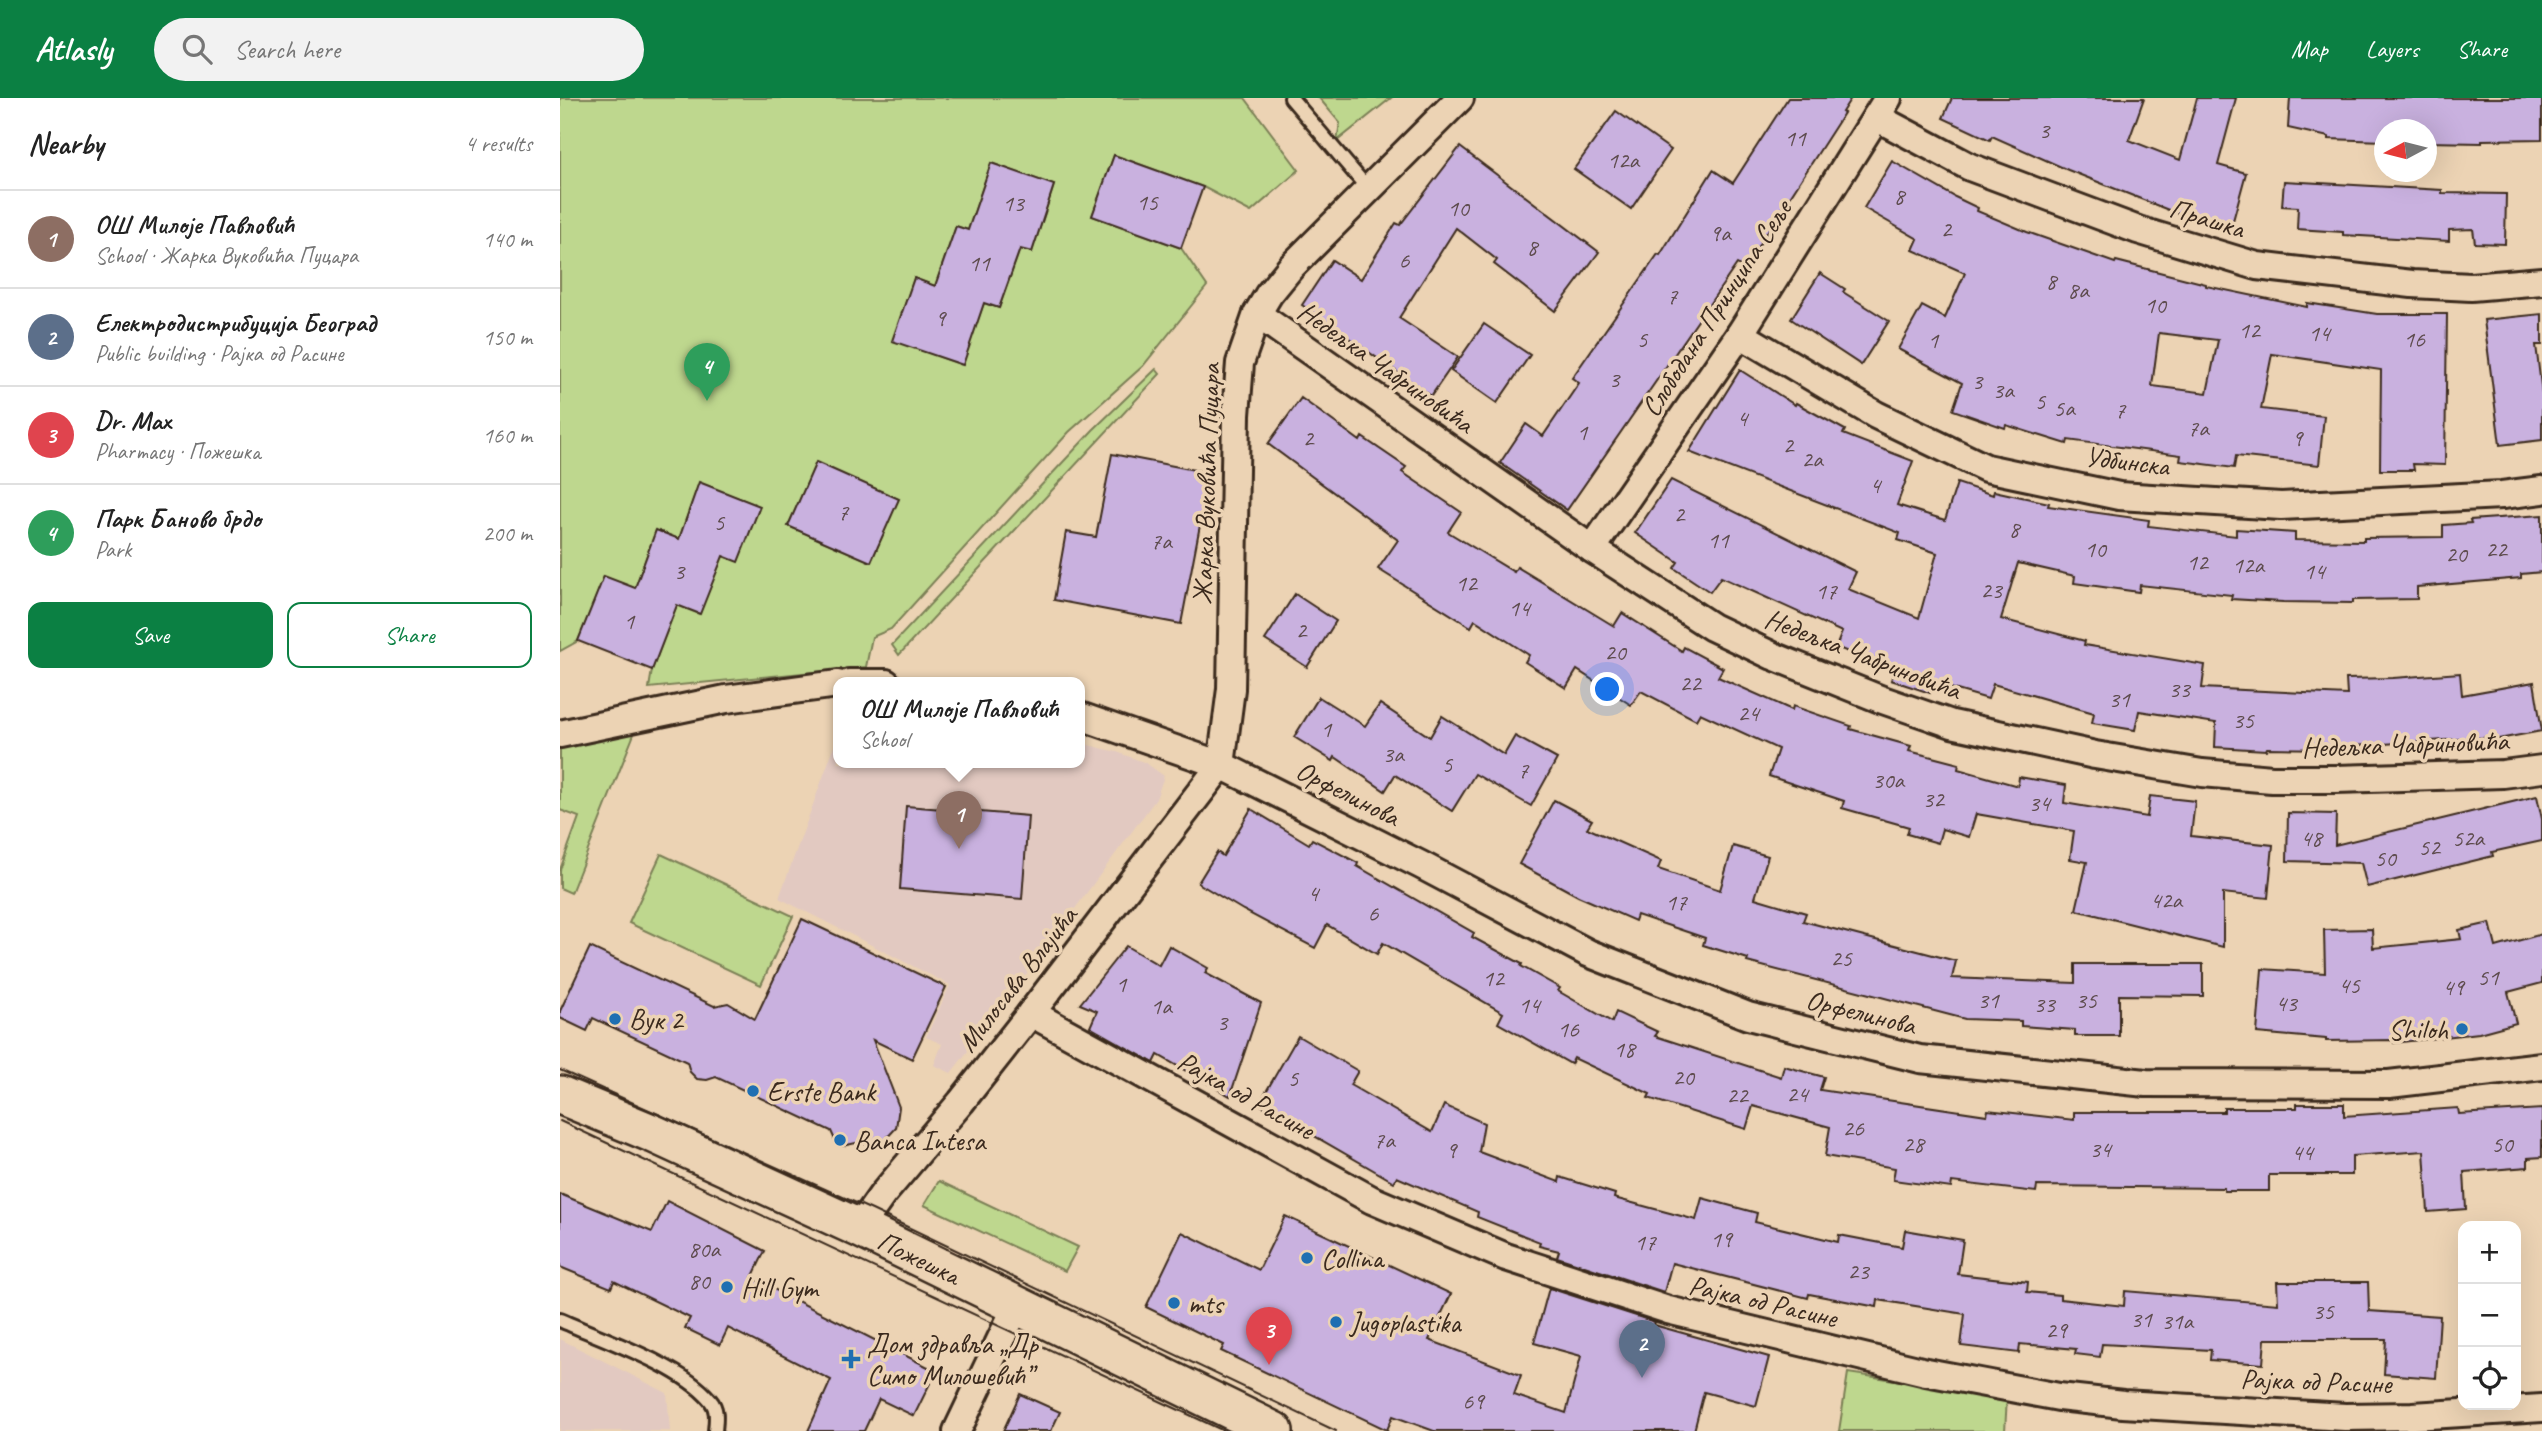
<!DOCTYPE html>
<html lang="en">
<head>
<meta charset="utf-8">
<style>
	:root { --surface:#fff; --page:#f2f2f2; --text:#222; --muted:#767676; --line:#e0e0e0; --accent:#0b8043 }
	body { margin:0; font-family:Caveat,sans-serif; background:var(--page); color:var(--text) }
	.controls { position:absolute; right:21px; bottom:21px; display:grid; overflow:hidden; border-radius:14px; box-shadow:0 7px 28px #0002 }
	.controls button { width:63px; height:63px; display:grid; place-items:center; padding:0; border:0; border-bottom:2px solid var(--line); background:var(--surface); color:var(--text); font:35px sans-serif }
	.compass { position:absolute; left:1814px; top:21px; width:63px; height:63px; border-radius:50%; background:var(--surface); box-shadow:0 7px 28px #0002; rotate:263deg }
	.you { position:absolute; left:1048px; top:592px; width:24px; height:24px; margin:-18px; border:5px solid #fff; border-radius:50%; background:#1a73e8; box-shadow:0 0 0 10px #1a73e833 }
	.badge { display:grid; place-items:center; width:46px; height:46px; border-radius:50%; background:var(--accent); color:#fff; font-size:23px; font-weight:700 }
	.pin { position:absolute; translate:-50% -58px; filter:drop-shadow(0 2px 4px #0008) }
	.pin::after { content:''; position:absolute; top:37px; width:24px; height:21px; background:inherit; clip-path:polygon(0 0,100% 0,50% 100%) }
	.popup { position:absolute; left:273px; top:579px; width:252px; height:91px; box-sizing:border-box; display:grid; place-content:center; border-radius:14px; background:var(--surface); filter:drop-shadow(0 2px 5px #0005); font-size:23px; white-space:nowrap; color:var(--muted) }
	.popup b { font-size:26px; color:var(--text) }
	.popup::after { content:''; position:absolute; left:50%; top:100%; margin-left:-14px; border:14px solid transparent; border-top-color:var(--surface) }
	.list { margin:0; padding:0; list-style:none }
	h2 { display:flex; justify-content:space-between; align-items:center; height:91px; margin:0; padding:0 28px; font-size:30px }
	h2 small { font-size:23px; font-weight:400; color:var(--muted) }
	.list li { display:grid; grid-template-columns:46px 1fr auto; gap:21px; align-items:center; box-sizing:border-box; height:98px; padding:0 28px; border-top:2px solid var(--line) }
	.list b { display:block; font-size:26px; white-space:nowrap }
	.list p { margin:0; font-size:23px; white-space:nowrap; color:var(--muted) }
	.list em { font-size:23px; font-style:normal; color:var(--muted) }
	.actions { display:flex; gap:14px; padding:21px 28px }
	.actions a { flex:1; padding:16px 0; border:2px solid var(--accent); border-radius:14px; text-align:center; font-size:24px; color:var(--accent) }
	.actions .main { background:var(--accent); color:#fff }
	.icon { flex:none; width:38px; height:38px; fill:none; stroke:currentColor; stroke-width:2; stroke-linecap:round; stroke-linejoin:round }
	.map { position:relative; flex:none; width:1982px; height:1333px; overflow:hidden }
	header { display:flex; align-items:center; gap:42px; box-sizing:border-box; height:98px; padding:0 35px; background:var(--accent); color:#fff }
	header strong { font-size:33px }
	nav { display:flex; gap:38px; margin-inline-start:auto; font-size:24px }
	.search { width:490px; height:63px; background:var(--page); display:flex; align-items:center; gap:18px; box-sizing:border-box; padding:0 24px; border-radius:38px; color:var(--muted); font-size:26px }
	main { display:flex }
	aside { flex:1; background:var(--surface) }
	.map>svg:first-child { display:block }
	.built { fill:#e2c9c1 }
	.green { fill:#bed78e; stroke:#7c8056; stroke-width:2; fill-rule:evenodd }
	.building { fill:#c9b1df; stroke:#3b2a1e; stroke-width:2; fill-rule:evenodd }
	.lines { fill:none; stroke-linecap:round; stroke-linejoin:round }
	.lane-casing { stroke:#3b2a1e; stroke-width:18 }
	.street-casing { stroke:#3b2a1e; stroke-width:32 }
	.secondary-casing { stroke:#3b2a1e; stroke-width:42 }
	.lane { stroke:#ecd3b4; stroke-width:12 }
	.street { stroke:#ecd3b4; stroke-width:26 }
	.secondary { stroke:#ecd3b4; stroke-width:37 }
	.tram { stroke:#3b2a1e; stroke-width:2 }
	.poi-dot { fill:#1f6fb2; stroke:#ecd3b4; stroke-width:2.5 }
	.labels { text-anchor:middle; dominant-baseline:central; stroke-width:7; stroke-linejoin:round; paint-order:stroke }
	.number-label { font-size:24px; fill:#5e4c4e }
	.street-label { font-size:28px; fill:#3b2a1e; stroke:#ecd3b4 }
	.poi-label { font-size:28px; fill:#3b2a1e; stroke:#ecd3b4; text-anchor:start }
</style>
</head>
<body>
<header>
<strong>Atlasly</strong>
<div class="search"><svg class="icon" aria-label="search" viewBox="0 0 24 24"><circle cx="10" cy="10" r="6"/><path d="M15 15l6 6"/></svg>Search here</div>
<nav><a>Map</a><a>Layers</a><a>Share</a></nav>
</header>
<main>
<aside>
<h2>Nearby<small>4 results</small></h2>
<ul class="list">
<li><span class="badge" style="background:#8d6e63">1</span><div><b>ОШ Милоје Павловић</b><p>School · Жарка Вуковића Пуцара</p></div><em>140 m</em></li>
<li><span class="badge" style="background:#5c6f8a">2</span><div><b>Електродистрибуција Београд</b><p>Public building · Рајка од Расине</p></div><em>150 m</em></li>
<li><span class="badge" style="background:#e0444e">3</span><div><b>Dr. Max</b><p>Pharmacy · Пожешка</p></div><em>160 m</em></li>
<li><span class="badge" style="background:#2e9e5b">4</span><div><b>Парк Баново брдо</b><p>Park</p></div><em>200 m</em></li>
</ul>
<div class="actions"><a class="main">Save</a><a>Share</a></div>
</aside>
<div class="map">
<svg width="1982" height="1333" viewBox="0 0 1982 1333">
	<rect width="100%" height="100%" fill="#ecd3b4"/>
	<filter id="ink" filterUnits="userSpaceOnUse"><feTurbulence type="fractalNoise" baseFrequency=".0143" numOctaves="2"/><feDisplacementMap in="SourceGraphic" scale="14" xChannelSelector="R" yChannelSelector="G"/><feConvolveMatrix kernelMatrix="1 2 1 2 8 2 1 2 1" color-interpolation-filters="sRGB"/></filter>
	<g filter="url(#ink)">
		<g class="built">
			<path d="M278 638V665H520V645L557 654 586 665 604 678 596 701 449 900 391 975 374 967 382 946 366 939 390 887 219 800Z"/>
			<path d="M0 1241 107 1295 110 1333H0Z"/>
		</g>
		<g class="green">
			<path d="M0 0H685L739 72 691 114 643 89 554 57 532 118 621 150 647 188 583 268 509 334 331 531 312 539 306 569 89 590 92 572 117 507 139 516 163 458 178 463 200 408 139 385 119 441 96 432 75 490 44 479 18 543 0 553ZM431 65 494 87 472 154 460 151 439 210 424 205 402 267 333 242 354 180 375 188 396 128 408 132ZM256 365 338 401 311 464 228 428Z"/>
			<path d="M759 0H831L777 43 780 25Z"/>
			<path d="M596 271 600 276 339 557 332 547 533 332Z"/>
			<path d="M76 631 11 795 0 790V772L19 719 0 712V647Z"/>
			<path d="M101 756 233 818 201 887 69 825Z"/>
			<path d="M379 1083 518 1149 505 1173 364 1107Z"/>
			<path d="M1288 1275 1447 1299 1445 1333H1279Z"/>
		</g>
		<g class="building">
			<path d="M1228 0H1291L1282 14 1284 15 1184 170 1177 166 1007 412 940 365 966 326 983 338 1019 285 1012 280 1098 156 1100 157 1153 72 1173 85Z"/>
			<path d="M1392 0H1584L1569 42 1620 62 1637 0H1676L1658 67 1686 75 1671 130 1616 115 1508 72 1432 38 1430 42 1383 20Z"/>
			<path d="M1730 0H1982V41L1922 42V45L1866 44V32H1824V43L1769 41V39L1728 30Z"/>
			<path d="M1056 13 1111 52 1071 111 1014 71Z"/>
			<path d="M900 49 1039 154 995 213 934 166 937 162 896 130 839 220 898 259 871 298 742 207 772 162 801 181 836 125 840 127Z"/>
			<path d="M554 57 643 89 621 150 532 118Z"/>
			<path d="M1332 63 1395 99 1418 110 1417 113 1467 134 1555 165 1556 163 1646 186V188L1747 209V205L1817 216H1887L1885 367 1853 366 1854 372H1820L1821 272 1712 256 1701 311 1764 318 1759 367 1676 358 1674 370 1620 363 1621 357 1508 342 1507 346 1446 327 1445 330 1393 312 1402 285 1338 251 1362 208 1385 220 1405 175 1353 152 1358 141 1304 110ZM1599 235 1658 242 1647 295 1592 288Z"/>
			<path d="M431 65 494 87 472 154 460 151 439 210 424 205 403 267 332 243 354 180 375 188 396 128 408 132Z"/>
			<path d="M1724 83 1882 92V95L1946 96 1945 146 1915 145 1913 131 1889 132V143L1783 137V134L1737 131 1738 109 1722 108Z"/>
			<path d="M1260 175 1285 191 1283 194 1329 223 1301 267 1231 221Z"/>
			<path d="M1982 216V247H1976L1982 296V342L1940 347 1924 222Z"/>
			<path d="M924 226 970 257 937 305 891 273Z"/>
			<path d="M1180 272 1235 307 1236 305 1285 332 1283 336 1353 363 1337 407 1385 422 1397 385 1433 397 1434 393 1489 405 1488 408 1589 422 1588 428 1676 438V431L1735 435V442L1804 443V440L1883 439V427L1911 425 1910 422 1982 417V474L1961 476V480L1857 489V501L1793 502V505L1723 504 1671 501 1672 497 1580 487 1579 494 1514 485 1515 478 1458 465 1441 521 1525 543 1524 547 1645 567 1642 590 1787 597 1786 581 1833 580 1900 575 1902 597 1974 584 1982 633 1933 642 1932 639 1776 649 1775 651 1707 650 1706 652 1655 649 1656 625 1579 613 1575 632 1532 625 1534 615 1433 586 1428 601 1373 585 1370 595 1331 582 1334 573 1276 549 1282 534 1161 479 1150 494 1114 470 1118 464 1075 435 1111 382 1296 474 1288 491 1359 520 1377 455 1338 442 1340 435 1129 354Z"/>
			<path d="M741 300 800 343 802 339 846 369 842 374 901 414 888 434 954 474 957 469 1054 528 1062 515 1122 553 1124 549 1163 570 1158 579 1232 612 1233 608 1291 628 1290 631 1351 648 1349 653 1399 666 1398 671 1458 688 1459 679 1506 687 1504 705 1587 719 1590 698 1635 703 1631 738 1713 747 1708 800 1663 795V849L1516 812 1527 764 1510 761 1514 733 1416 716 1409 739 1382 731 1378 745 1347 736 1349 729 1282 710 1284 703 1209 678 1218 651 1140 615 1136 622 1081 593 1071 607 1017 572 1006 590 965 564 969 557 915 522 911 529 818 471 838 442 708 346Z"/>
			<path d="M552 356 650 375 621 526 494 502 506 434 536 439Z"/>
			<path d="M256 364 339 401 311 464 228 428Z"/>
			<path d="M139 384 200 408 178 464 163 458 140 516 117 507 92 572 18 543 44 478 75 490 96 432 119 441Z"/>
			<path d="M735 496 776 523 747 569 705 542Z"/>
			<path d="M759 599 805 628 820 606 870 639 882 618 944 657 955 638 997 661 971 708 915 676 892 713 835 677 825 693 775 659 773 663 734 639Z"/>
			<path d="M1977 698 1982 721V743L1932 754 1933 758 1807 789 1801 765 1727 763 1728 715 1776 716 1775 747Z"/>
			<path d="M994 702 1032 722 1027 730 1101 763 1098 771 1160 792 1173 748 1208 758 1195 800 1246 815 1243 823 1396 863 1392 880 1515 885V866H1643V898L1559 897V938H1515V932L1461 928V923L1405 921 1187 864 1188 861 1143 847 1145 840 1077 817 1075 823 1018 798 959 766Z"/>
			<path d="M346 708 468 718 462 801 340 791Z"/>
			<path d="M691 711 749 746 752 741 798 765 797 768 914 835 912 839 962 866 961 868 1000 890 998 893 1052 924 1056 914 1098 934 1095 938 1221 979 1224 968 1264 979 1260 992 1427 1017 1428 1012 1514 1022V1014H1664V1010H1737V1006H1784V1018L1898 1010 1899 1016 1982 1011V1059L1968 1060V1069L1904 1074 1906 1111 1868 1114 1864 1053 1792 1058V1077H1709V1093H1664V1090L1477 1088 1476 1094 1392 1084 1391 1090 1333 1082 1335 1070 1265 1058 1270 1029 1193 1008 1186 1031 1088 1000 1090 996 1014 960 1011 966 938 925 943 915 823 845 817 856 767 827 755 850 683 812 638 785 657 754 663 758Z"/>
			<path d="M242 821 386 889 352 961 313 942 339 1009 336 1030 322 1045 312 1047 296 1045 282 1048 275 1042 271 1033 156 979 147 982 137 981 130 974 127 964 33 920 27 933 0 920V913L30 849 154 908 168 905 195 921Z"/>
			<path d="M1930 825 1936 849 1982 836V885L1948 894 1956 925 1919 935 1834 945V942L1766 943V941L1697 935 1702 871 1765 875 1764 832 1812 831 1813 850 1901 841 1899 832Z"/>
			<path d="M566 848 599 867 609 848 648 870 645 875 701 905 670 998 598 957 594 965 530 929 537 913 520 906Z"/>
			<path d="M738 938 798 973 790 987 872 1034 884 1007 924 1025 919 1054 999 1084 1000 1079 1055 1096 1054 1100 1136 1122 1142 1100 1197 1115 1195 1124 1278 1144 1279 1137 1342 1149 1345 1132 1403 1142 1398 1176 1468 1184 1467 1194 1500 1197V1201L1564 1208 1565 1193 1718 1206 1717 1184H1808L1809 1213 1880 1218 1876 1280 1824 1276 1826 1241H1705L1703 1266 1650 1262 1651 1252 1542 1246 1540 1259 1515 1256 1516 1251 1460 1246 1459 1255 1401 1248 1405 1216 1318 1202 1317 1209 1249 1196 1248 1200 1112 1165 1104 1194 997 1159 999 1153 979 1148 980 1144 917 1119 918 1114 837 1079 834 1084 699 1006Z"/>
			<path d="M0 1096 92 1134 107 1103 205 1153 192 1180 376 1273 354 1318 319 1301 304 1333H248L271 1282 168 1230 160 1247 125 1230 130 1220 54 1183 51 1190 0 1169Z"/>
			<path d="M725 1118 891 1196 869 1242 961 1277 954 1297 1006 1315 1021 1258 974 1245 989 1190 1095 1224 1094 1227 1209 1259 1196 1308 1144 1294 1134 1333H874L833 1318 827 1332 661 1253 664 1247 586 1209 622 1134 699 1172Z"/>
			<path d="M460 1296 500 1314 491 1333H443Z"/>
		</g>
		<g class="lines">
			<g class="lane-casing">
				<g id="lane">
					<path d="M731 0 809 92"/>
					<path d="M0 1222C42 1241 121 1267 150 1302 158 1311 156 1322 155 1333"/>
				</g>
			</g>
			<g class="street-casing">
				<g id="street">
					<path d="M1316 19 1410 69 1578 132 1697 168 1852 186 1911 189 1982 183"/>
					<path d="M697 216 1032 451 1152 529 1213 558 1320 601 1392 626 1535 657 1642 675 1712 681H1776L1943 676 1982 671"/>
					<path d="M1180 236 1316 317 1426 370 1559 398 1721 408 1942 397 1982 392"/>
					<path d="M1032 451 1180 236 1328 0"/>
					<path d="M289 585H326"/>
					<path d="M520 618 661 667 861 767 1028 855 1188 918 1360 961 1586 985 1829 986 1982 968"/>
					<path d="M0 636 166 601 278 586"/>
					<path d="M471 915 812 1102 946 1159 1108 1212 1366 1274 1499 1299 1563 1306 1785 1319 1853 1318 1982 1310"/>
					<path d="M299 1130 323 1096 401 1004 471 915 661 667 671 591 676 317 680 265 697 216 709 196 731 169 900 0"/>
					<path d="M397 1333 456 1209"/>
				</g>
			</g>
			<g class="secondary-casing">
				<g id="secondary">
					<path id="s1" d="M0 997 94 1036 299 1130 714 1333"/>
				</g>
			</g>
			<use href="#lane" class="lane"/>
			<use href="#street" class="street"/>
			<use href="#secondary" class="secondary"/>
			<g class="tram">
				<path d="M0 972 312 1112 776 1333"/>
				<path d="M0 1023 664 1333"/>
			</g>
		</g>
	</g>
	<g class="poi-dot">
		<circle cx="55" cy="921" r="7"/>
		<circle cx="1902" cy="931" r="7"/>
		<circle cx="193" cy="993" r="7"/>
		<circle cx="280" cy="1042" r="7"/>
		<circle cx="747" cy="1160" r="7"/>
		<circle cx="167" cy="1189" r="7"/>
		<circle cx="614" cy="1205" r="7"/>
		<circle cx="776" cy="1224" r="7"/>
		<path d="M287.5 1250.5h7v7h7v7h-7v7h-7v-7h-7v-7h7z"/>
	</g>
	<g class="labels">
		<g class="number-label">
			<text x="1484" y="32">3</text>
			<text x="1235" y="40">11</text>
			<text x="1063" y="62">12a</text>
			<text x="1339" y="98">8</text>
			<text x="587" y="104">15</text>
			<text x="453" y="105">13</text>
			<text x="898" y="110">10</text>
			<text x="1386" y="131">2</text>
			<text x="1160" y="135">9a</text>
			<text x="972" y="149">8</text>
			<text x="844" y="162">6</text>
			<text x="419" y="165">11</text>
			<text x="1491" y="183">8</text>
			<text x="1518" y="192">8a</text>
			<text x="1112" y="198">7</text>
			<text x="1595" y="207">10</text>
			<text x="380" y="220">9</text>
			<text x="1689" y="232">12</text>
			<text x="1759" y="235">14</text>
			<text x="1082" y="241">5</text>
			<text x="1854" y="241">16</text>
			<text x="1373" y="242">1</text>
			<text x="1054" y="281">3</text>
			<text x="1417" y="283">3</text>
			<text x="1443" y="292">3a</text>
			<text x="1480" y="303">5</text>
			<text x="1504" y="310">5a</text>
			<text x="1560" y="312">7</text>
			<text x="1182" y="320">4</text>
			<text x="1638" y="330">7a</text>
			<text x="1022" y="334">1</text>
			<text x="748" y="340">2</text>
			<text x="1737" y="340">9</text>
			<text x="1228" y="347">2</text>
			<text x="1252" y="361">2a</text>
			<text x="1315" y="387">4</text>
			<text x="283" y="414">7</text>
			<text x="1119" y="416">2</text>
			<text x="159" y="424">5</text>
			<text x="1454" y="431">8</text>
			<text x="1158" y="442">11</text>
			<text x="601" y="443">7a</text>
			<text x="1535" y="451">10</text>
			<text x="1936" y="451">22</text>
			<text x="1896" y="456">20</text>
			<text x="1637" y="464">12</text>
			<text x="1688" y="467">12a</text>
			<text x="119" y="473">3</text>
			<text x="1754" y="473">14</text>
			<text x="906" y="485">12</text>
			<text x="1431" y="492">23</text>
			<text x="1266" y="493">17</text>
			<text x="959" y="510">14</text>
			<text x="69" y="523">1</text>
			<text x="741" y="532">2</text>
			<text x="1055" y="554">20</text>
			<text x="1130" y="585">22</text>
			<text x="1619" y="591">33</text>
			<text x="1559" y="601">31</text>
			<text x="1188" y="615">24</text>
			<text x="1683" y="622">35</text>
			<text x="766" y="631">1</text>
			<text x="833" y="656">3a</text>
			<text x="887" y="666">5</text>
			<text x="963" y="672">7</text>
			<text x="1328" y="682">30a</text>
			<text x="1373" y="701">32</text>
			<text x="1479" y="705">34</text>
			<text x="1751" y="740">48</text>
			<text x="1908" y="740">52a</text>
			<text x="1869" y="749">52</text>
			<text x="1825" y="760">50</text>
			<text x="753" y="795">4</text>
			<text x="1606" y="802">42a</text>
			<text x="1116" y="804">17</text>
			<text x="813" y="815">6</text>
			<text x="1281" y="860">25</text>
			<text x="1928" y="879">51</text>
			<text x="933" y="880">12</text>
			<text x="561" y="886">1</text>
			<text x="1789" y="887">45</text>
			<text x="1893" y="889">49</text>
			<text x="1428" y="902">31</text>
			<text x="1526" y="902">35</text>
			<text x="1726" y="905">43</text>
			<text x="1484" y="906">33</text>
			<text x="969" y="907">14</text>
			<text x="601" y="908">1a</text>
			<text x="662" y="924">3</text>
			<text x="1008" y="931">16</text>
			<text x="1064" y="951">18</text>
			<text x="1123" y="979">20</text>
			<text x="733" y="980">5</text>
			<text x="1237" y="996">24</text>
			<text x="1177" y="997">22</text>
			<text x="1293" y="1030">26</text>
			<text x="824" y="1042">7a</text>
			<text x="1353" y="1046">28</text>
			<text x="1942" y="1046">50</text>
			<text x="1540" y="1051">34</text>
			<text x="891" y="1052">9</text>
			<text x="1742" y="1054">44</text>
			<text x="1161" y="1141">19</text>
			<text x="1085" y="1144">17</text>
			<text x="144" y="1151">80a</text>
			<text x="1298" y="1173">23</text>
			<text x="139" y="1183">80</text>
			<text x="1763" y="1213">35</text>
			<text x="1581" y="1221">31</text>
			<text x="1617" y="1223">31a</text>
			<text x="1496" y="1232">29</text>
			<text x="913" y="1303">69</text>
		</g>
		<g class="street-label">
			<text transform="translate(1647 120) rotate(17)">Прашка</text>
			<text transform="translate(1156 210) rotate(-57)">Слободана Принципа Сеље</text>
			<text transform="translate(826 269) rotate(35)">Недељка Чабриновића</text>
			<text transform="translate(1567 363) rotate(7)">Удбинска</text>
			<text transform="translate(646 386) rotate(-88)">Жарка Вуковића Пуцара</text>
			<text transform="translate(1303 556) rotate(21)">Недељка Чабриновића</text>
			<text transform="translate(1845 646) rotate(-2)">Недељка Чабриновића</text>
			<text transform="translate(788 695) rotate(27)">Орфелинова</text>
			<text transform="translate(457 881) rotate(-52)">Милосава Влајића</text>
			<text transform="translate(1301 914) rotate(14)">Орфелинова</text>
			<text transform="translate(686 997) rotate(29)">Рајка од Расине</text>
			<text stroke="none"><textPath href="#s1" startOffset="394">Пожешка</textPath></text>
			<text transform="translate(1203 1203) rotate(13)">Рајка од Расине</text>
			<text transform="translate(1756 1283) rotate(2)">Рајка од Расине</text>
		</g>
		<g class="poi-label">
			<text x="69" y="921">Вук 2</text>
			<text x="1888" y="931" text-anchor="end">Shiloh</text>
			<text x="207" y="993">Erste Bank</text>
			<text x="294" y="1042">Banca Intesa</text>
			<text x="761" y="1160">Collina</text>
			<text x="181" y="1189">Hill Gym</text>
			<text x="628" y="1205">mts</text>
			<text x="790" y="1224">Jugoplastika</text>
			<text x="307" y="1245">Дом здравља „Др<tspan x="307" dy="32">Симо Милошевић”</tspan></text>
		</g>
	</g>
</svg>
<div class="controls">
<button>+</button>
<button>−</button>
<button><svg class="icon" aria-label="locate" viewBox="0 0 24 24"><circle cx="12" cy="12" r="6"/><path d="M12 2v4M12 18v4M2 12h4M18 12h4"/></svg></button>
</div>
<svg class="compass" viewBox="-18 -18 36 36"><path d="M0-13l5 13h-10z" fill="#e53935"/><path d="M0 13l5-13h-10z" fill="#767676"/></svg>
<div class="you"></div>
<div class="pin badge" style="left:399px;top:751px;background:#8d6e63">1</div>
<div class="popup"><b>ОШ Милоје Павловић</b>School</div>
<div class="pin badge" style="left:1082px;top:1280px;background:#5c6f8a">2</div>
<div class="pin badge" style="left:709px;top:1267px;background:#e0444e">3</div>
<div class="pin badge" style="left:147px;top:303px;background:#2e9e5b">4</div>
</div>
</main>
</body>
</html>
